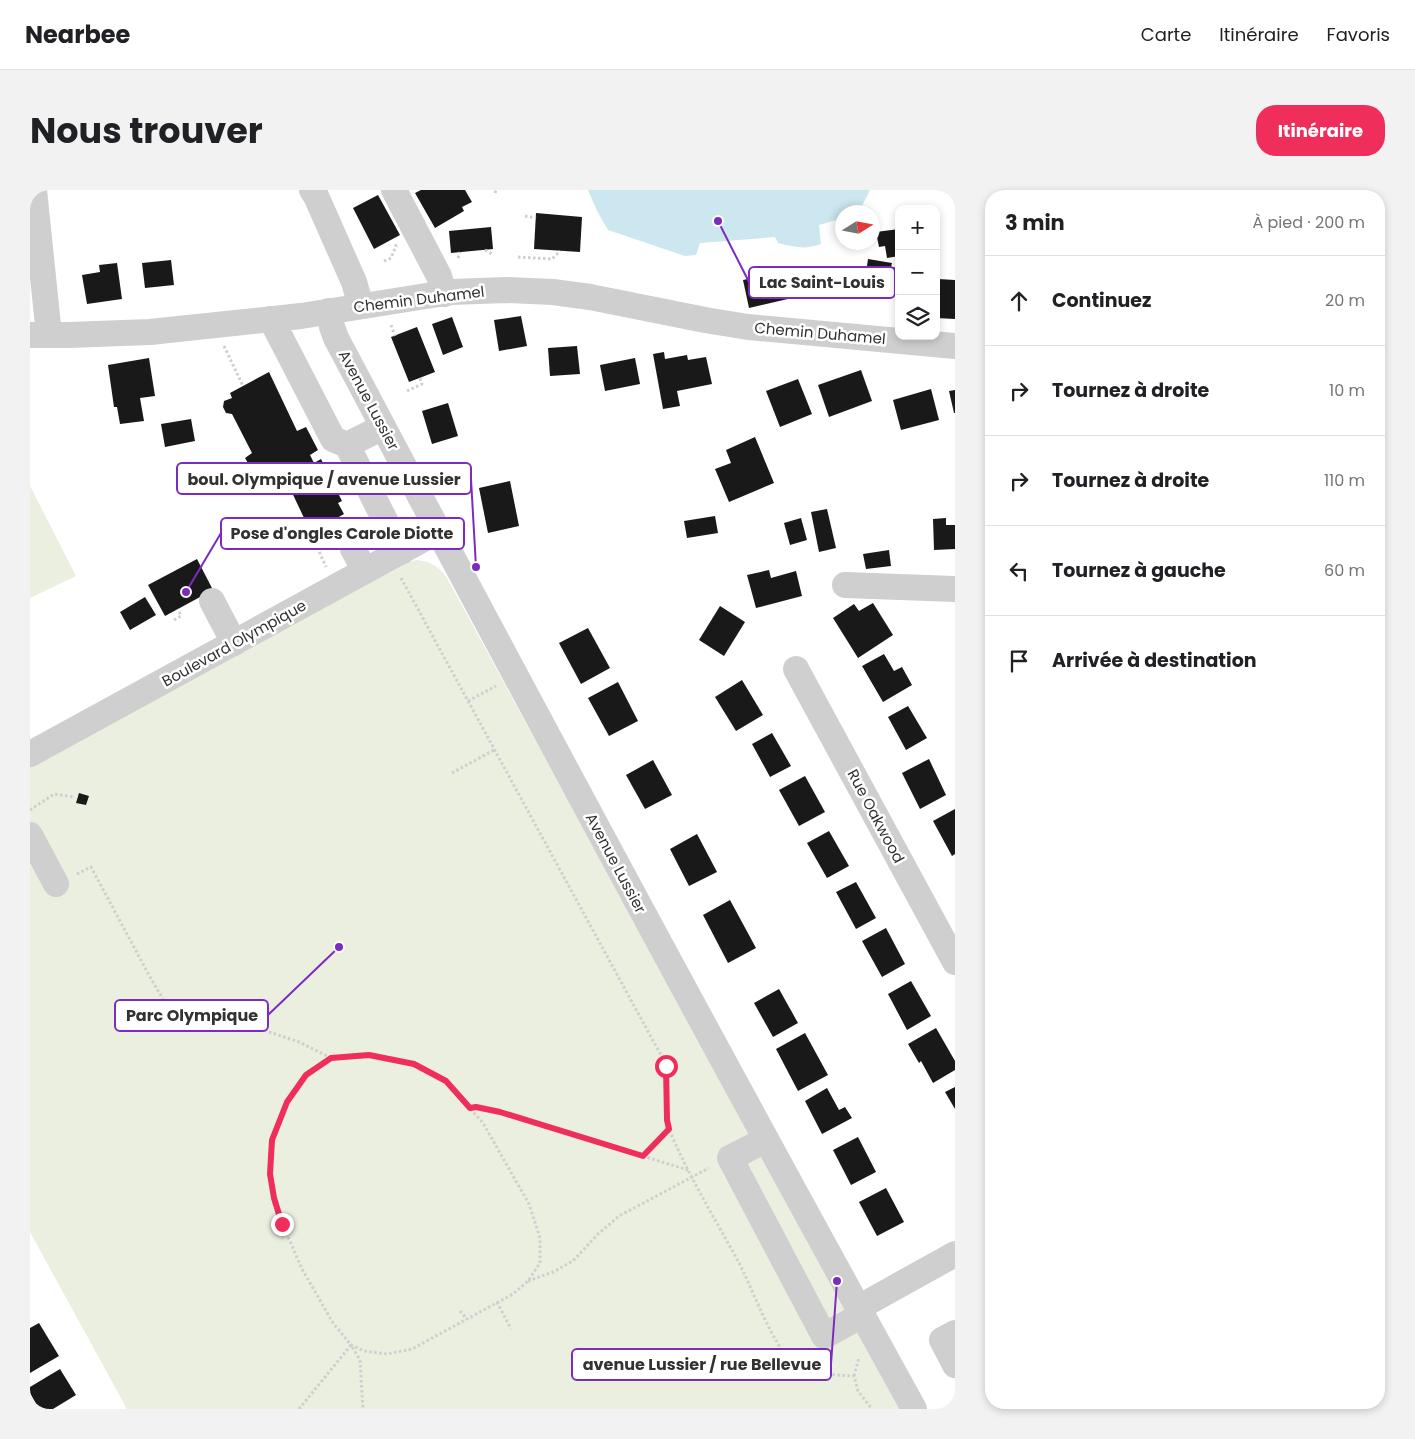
<!DOCTYPE html>
<html lang="fr">
<head>
<meta charset="utf-8">
<style>
	:root { --surface:#fff; --page:#f2f2f2; --text:#202124; --muted:#757577; --line:#e0e0e0; --accent:#ef2e5c }
	body { margin:0; font-family:Poppins,sans-serif; background:var(--page); color:var(--text) }
	.controls { position:absolute; right:15px; top:15px; display:grid; overflow:hidden; border-radius:10px; box-shadow:0 2px 8px #0003 }
	.controls button { width:45px; height:45px; display:grid; place-items:center; padding:0; border:0; border-bottom:1px solid var(--line); background:var(--surface); color:var(--text); font:25px sans-serif }
	.compass { position:absolute; left:805px; top:15px; width:45px; height:45px; border-radius:50%; background:var(--surface); box-shadow:0 2px 8px #0003; rotate:79deg }
	.stop { position:absolute; width:15px; height:15px; margin:-11px; border:4px solid #ef2e5c; border-radius:50%; background:#fff }
	.stop.end { background:#ef2e5c; border-color:#fff; box-shadow:0 1px 5px #0008 }
	.list { margin:0; padding:0; list-style:none }
	h2 { display:flex; justify-content:space-between; align-items:center; height:65px; margin:0; padding:0 20px; font-size:21px }
	h2 small { font-size:16px; font-weight:400; color:var(--muted) }
	.list li { display:grid; grid-template-columns:32px 1fr auto; gap:15px; align-items:center; box-sizing:border-box; height:90px; padding:0 20px; border-top:1px solid var(--line) }
	.list b { display:block; font-size:19px; white-space:nowrap }
	.list em { font-size:16px; font-style:normal; color:var(--muted) }
	.icon { flex:none; width:28px; height:28px; fill:none; stroke:currentColor; stroke-width:2; stroke-linecap:round; stroke-linejoin:round }
	.map { position:relative; flex:none; width:925px; height:1219px; overflow:hidden; border-radius:20px }
	header { display:flex; align-items:center; gap:30px; box-sizing:border-box; height:70px; padding:0 25px; background:var(--surface); border-bottom:1px solid var(--line) }
	header strong { font-size:24px }
	nav { display:flex; gap:28px; margin-inline-start:auto; font-size:18px }
	.intro { display:flex; align-items:center; justify-content:space-between; box-sizing:border-box; height:120px; padding:0 30px }
	h1 { margin:0; font-size:35px }
	.button { padding:12px 22px; border-radius:20px; background:var(--accent); color:#fff; font-size:18px; font-weight:700 }
	main { display:flex; gap:30px; padding:0 30px }
	aside { flex:1; background:var(--surface); border-radius:20px; box-shadow:0 2px 8px #0003 }
	.map>svg:first-child { display:block }
	.green { fill:#eaefe0 }
	.water { fill:#cce7ef }
	.building { fill:#191919 }
	.lines { fill:none; stroke-linecap:round; stroke-linejoin:round }
	.path { stroke:#cfcfcf; stroke-width:3; stroke-dasharray:2.5 2.5; stroke-linecap:butt }
	.minor { stroke:#cfcfcf; stroke-width:26 }
	.route { stroke:#ef2e5c; stroke-width:6 }
	.labels { text-anchor:middle; dominant-baseline:central; stroke-width:5; stroke-linejoin:round; paint-order:stroke }
	.street-label { font-size:15px; fill:#323232; stroke:#fff }
	.leader { fill:none; stroke:#7b2cbf; stroke-width:2 }
	.callout-dot { fill:#7b2cbf; stroke:#fff; stroke-width:2 }
	.callout { fill:#fff; stroke:#7b2cbf; stroke-width:2 }
	.callout-label { font-size:16px; text-anchor:middle; font-weight:bold; fill:#323232 }
</style>
</head>
<body>
<header>
<strong>Nearbee</strong>
<nav><a>Carte</a><a>Itinéraire</a><a>Favoris</a></nav>
</header>
<div class="intro"><h1>Nous trouver</h1><a class="button">Itinéraire</a></div>
<main>
<div class="map">
<svg width="925" height="1219" viewBox="0 0 925 1219">
	<rect width="100%" height="100%" fill="#fff"/>
	<g class="green">
		<path d="M0 296 46 386 0 408Z"/>
		<path d="M388 370C402 372 409 377 417 388L869 1219H97L0 1042V577L376 372Z"/>
	</g>
	<path class="water" d="M558 0H840L829 22H812V33L810 29 789 35 791 54C775 60 764 57 748 53L745 47 670 53 666 65 655 66 578 40 567 21Z"/>
	<g class="building">
		<path d="M391 0H435L442 12 432 17 434 21 405 38 385 3Z"/>
		<path d="M348 5 370 45 344 59 323 18Z"/>
		<path d="M506 23 552 27 550 62 504 59Z"/>
		<path d="M461 37 463 59 421 63 419 41Z"/>
		<path d="M869 39V66L857 68 855 56 849 57 846 42Z"/>
		<path d="M838 69 862 73 861 77 869 78V100L858 98 857 108 833 104Z"/>
		<path d="M141 70 144 95 115 98 112 73Z"/>
		<path d="M87 73 92 109 57 114 52 85 70 82 69 75Z"/>
		<path d="M769 78 775 105 719 118 713 90Z"/>
		<path d="M908 89 925 90V129L906 128Z"/>
		<path d="M491 126 497 156 469 161 464 130Z"/>
		<path d="M422 127 433 157 413 165 402 134Z"/>
		<path d="M387 137 405 182 379 192 361 147Z"/>
		<path d="M547 156 550 184 520 186 518 158Z"/>
		<path d="M634 162 635 169 657 165 658 170 676 167 682 194 647 201 650 216 633 219 623 164Z"/>
		<path d="M119 168 125 206 110 208 114 231 90 234 87 217H84L78 175Z"/>
		<path d="M605 168 610 194 575 201 570 175Z"/>
		<path d="M831 180 842 211 799 227 788 195Z"/>
		<path d="M239 182 267 241 276 237 288 260 280 265 284 273 291 269 312 311 308 313 314 324 286 340 279 328 275 330 257 292 241 300 235 288 229 292 215 268 222 263 202 224 196 223 193 217 194 211 202 208 200 203Z"/>
		<path d="M768 189 782 224 750 237 736 201Z"/>
		<path d="M901 199 909 230 871 240 863 210Z"/>
		<path d="M925 200V223H924L919 201Z"/>
		<path d="M418 213 428 246 402 254 392 221Z"/>
		<path d="M161 229 165 251 135 257 131 234Z"/>
		<path d="M725 247 744 293 699 312 685 279 701 273 696 260Z"/>
		<path d="M480 291 489 336 458 343 449 298Z"/>
		<path d="M797 319 806 358 789 362 781 322Z"/>
		<path d="M685 326 688 343 657 348 654 331Z"/>
		<path d="M771 328 777 350 760 355 754 333Z"/>
		<path d="M916 328V335H925V359L904 360 903 329Z"/>
		<path d="M859 360 861 376 836 379 833 364Z"/>
		<path d="M167 369 183 400 135 426 118 395Z"/>
		<path d="M739 380 741 388 766 381 772 406 726 418 717 385Z"/>
		<path d="M115 407 126 425 100 440 90 422Z"/>
		<path d="M843 413 863 445 828 468 803 428 824 414 829 421Z"/>
		<path d="M690 416 715 432 694 466 669 450Z"/>
		<path d="M558 438 580 478 551 494 529 453Z"/>
		<path d="M854 464 864 481 872 477 882 495 853 512 832 476Z"/>
		<path d="M712 490 733 525 706 541 685 507Z"/>
		<path d="M588 492 608 531 579 546 558 508Z"/>
		<path d="M878 516 897 548 876 560 858 527Z"/>
		<path d="M742 543 761 576 740 587 722 554Z"/>
		<path d="M899 569 916 605 890 619 872 583Z"/>
		<path d="M623 570 642 605 615 619 596 585Z"/>
		<path d="M775 586 795 622 769 636 749 600Z"/>
		<path d="M49 603 59 606 56 615 46 613Z"/>
		<path d="M925 619V664L922 666 903 631Z"/>
		<path d="M799 641 819 676 797 688 777 653Z"/>
		<path d="M667 644 687 682 659 696 640 659Z"/>
		<path d="M826 692 846 728 826 739 806 702Z"/>
		<path d="M700 710 726 758 698 773 673 725Z"/>
		<path d="M856 738 875 774 852 787 832 751Z"/>
		<path d="M881 791 901 826 877 840 858 804Z"/>
		<path d="M749 799 768 833 743 847 724 813Z"/>
		<path d="M906 838 925 871V880L903 893 891 871 889 873 878 854Z"/>
		<path d="M775 843 798 885 768 901 746 859Z"/>
		<path d="M925 897V919L915 902Z"/>
		<path d="M797 898 809 920 815 917 822 928 792 944 775 911Z"/>
		<path d="M828 947 846 982 821 995 803 960Z"/>
		<path d="M856 998 874 1032 847 1046 829 1012Z"/>
		<path d="M9 1133 29 1166 0 1183V1138Z"/>
		<path d="M30 1179 46 1205 23 1219H9L0 1203V1197Z"/>
	</g>
	<g class="lines">
		<g class="path">
			<path d="M465 3 466 0"/>
			<path d="M495 26 506 28"/>
			<path d="M455 60 462 64"/>
			<path d="M488 67 522 69 530 61"/>
			<path d="M428 68 430 62"/>
			<path d="M354 71 361 68 366 56 365 54"/>
			<path d="M361 135 365 146"/>
			<path d="M194 156 213 196"/>
			<path d="M377 201 392 194 390 188"/>
			<path d="M275 330 296 377"/>
			<path d="M371 388 632 867 636 876 637 887V930L639 939C658 985 684 1027 708 1071 721 1095 743 1157 762 1171 780 1184 803 1185 824 1186L828 1201 842 1219"/>
			<path d="M144 430 151 426 148 419"/>
			<path d="M438 511 466 496"/>
			<path d="M422 583 464 560"/>
			<path d="M0 620 24 604 44 607"/>
			<path d="M47 684 61 677 120 787 145 830 233 840 269 852 301 868 339 865 384 874 416 891 453 933 499 1014 510 1048V1073L498 1091 483 1104 382 1159 357 1164 334 1161 321 1155 303 1133 272 1079 252 1033 244 1008 240 984 242 950 257 912 277 885 301 868"/>
			<path d="M440 918 446 917 470 922 658 980"/>
			<path d="M613 966 639 939"/>
			<path d="M498 1091 523 1082 543 1071 568 1044 589 1026 679 978"/>
			<path d="M467 1112 481 1139"/>
			<path d="M430 1121 437 1129"/>
			<path d="M824 1186 829 1168"/>
			<path d="M269 1219 321 1155 330 1170 333 1219"/>
		</g>
		<g class="minor">
			<path d="M4 0 19 145"/>
			<path d="M282 0 286 6 324 92 331 116"/>
			<path d="M364 0 409 86 414 104"/>
			<path d="M299 121 302 137 306 148C496 507 688 864 884 1219"/>
			<path d="M241 129 303 249 317 255 353 237"/>
			<path d="M0 145H39L120 142 271 126 421 102 477 100 523 102 560 107 675 130 718 137 925 156"/>
			<path d="M317 255 371 362"/>
			<path d="M323 359 335 381"/>
			<path d="M815 395 925 399"/>
			<path d="M182 411 204 453"/>
			<path d="M766 479 925 772"/>
			<path d="M0 564 408 341"/>
			<path d="M0 645 26 694"/>
			<path d="M736 950 700 968 794 1146 832 1125"/>
			<path d="M828 1118 925 1064"/>
			<path d="M925 1143 912 1150 925 1175"/>
		</g>
	</g>
	<g class="lines">
		<path class="route" d="M252 1034 244 1008 240 984 242 950 257 912 276 885 301 868 339 865 384 874 416 891 440 918 446 917 470 922 613 966 639 939 637 930 636 876"/>
	</g>
	<g class="labels">
		<g class="street-label">
			<text transform="translate(389 109) rotate(-7)">Chemin Duhamel</text>
			<text transform="translate(790 143) rotate(5)">Chemin Duhamel</text>
			<text transform="translate(339 210) rotate(62)">Avenue Lussier</text>
			<text transform="translate(204 453) rotate(-29)">Boulevard Olympique</text>
			<text transform="translate(846 626) rotate(62)">Rue Oakwood</text>
			<text transform="translate(586 673) rotate(62)">Avenue Lussier</text>
		</g>
	</g>
	<path class="leader" d="M688 31L719 92M446 377L441 289M156 402L191 343M309 757L238 825M807 1091L801 1174"/>
	<g class="callout-dot">
		<circle cx="688" cy="31" r="5"/>
		<circle cx="446" cy="377" r="5"/>
		<circle cx="156" cy="402" r="5"/>
		<circle cx="309" cy="757" r="5"/>
		<circle cx="807" cy="1091" r="5"/>
	</g>
	<g class="callout">
		<rect x="719" y="77" width="146" height="31" rx="5"/>
		<rect x="147" y="273" width="294" height="31" rx="5"/>
		<rect x="191" y="328" width="243" height="31" rx="5"/>
		<rect x="85" y="810" width="153" height="31" rx="5"/>
		<rect x="542" y="1159" width="259" height="31" rx="5"/>
	</g>
	<g class="callout-label">
		<text x="792" y="98">Lac Saint-Louis</text>
		<text x="294" y="295">boul. Olympique / avenue Lussier</text>
		<text x="312" y="349">Pose d'ongles Carole Diotte</text>
		<text x="162" y="831">Parc Olympique</text>
		<text x="672" y="1180">avenue Lussier / rue Bellevue</text>
	</g>
</svg>
<div class="controls">
<button>+</button>
<button>−</button>
<button><svg class="icon" aria-label="layers" viewBox="0 0 24 24"><path d="M12 4l9 5-9 5-9-5zM3 14l9 5 9-5"/></svg></button>
</div>
<svg class="compass" viewBox="-18 -18 36 36"><path d="M0-13l5 13h-10z" fill="#e53935"/><path d="M0 13l5-13h-10z" fill="#757577"/></svg>
<div class="stop" style="left:636px;top:876px"></div>
<div class="stop end" style="left:252px;top:1034px"></div>
</div>
<aside>
<h2>3 min<small>À pied · 200 m</small></h2>
<ul class="list">
<li><svg class="icon" aria-label="ahead" viewBox="0 0 24 24"><path d="M12 20V5M6 11l6-6 6 6"/></svg><div><b>Continuez</b></div><em>20 m</em></li>
<li><svg class="icon" aria-label="right" viewBox="0 0 24 24"><path d="M7 20v-9h11M14 6l5 5-5 5"/></svg><div><b>Tournez à droite</b></div><em>10 m</em></li>
<li><svg class="icon" aria-label="right" viewBox="0 0 24 24"><path d="M7 20v-9h11M14 6l5 5-5 5"/></svg><div><b>Tournez à droite</b></div><em>110 m</em></li>
<li><svg class="icon" aria-label="left" viewBox="0 0 24 24"><path d="M17 20v-9H6M10 6l-5 5 5 5"/></svg><div><b>Tournez à gauche</b></div><em>60 m</em></li>
<li><svg class="icon" aria-label="arrive" viewBox="0 0 24 24"><path d="M6 21V4h12l-3 4 3 4H6"/></svg><div><b>Arrivée à destination</b></div></li>
</ul>
</aside>
</main>
</body>
</html>
